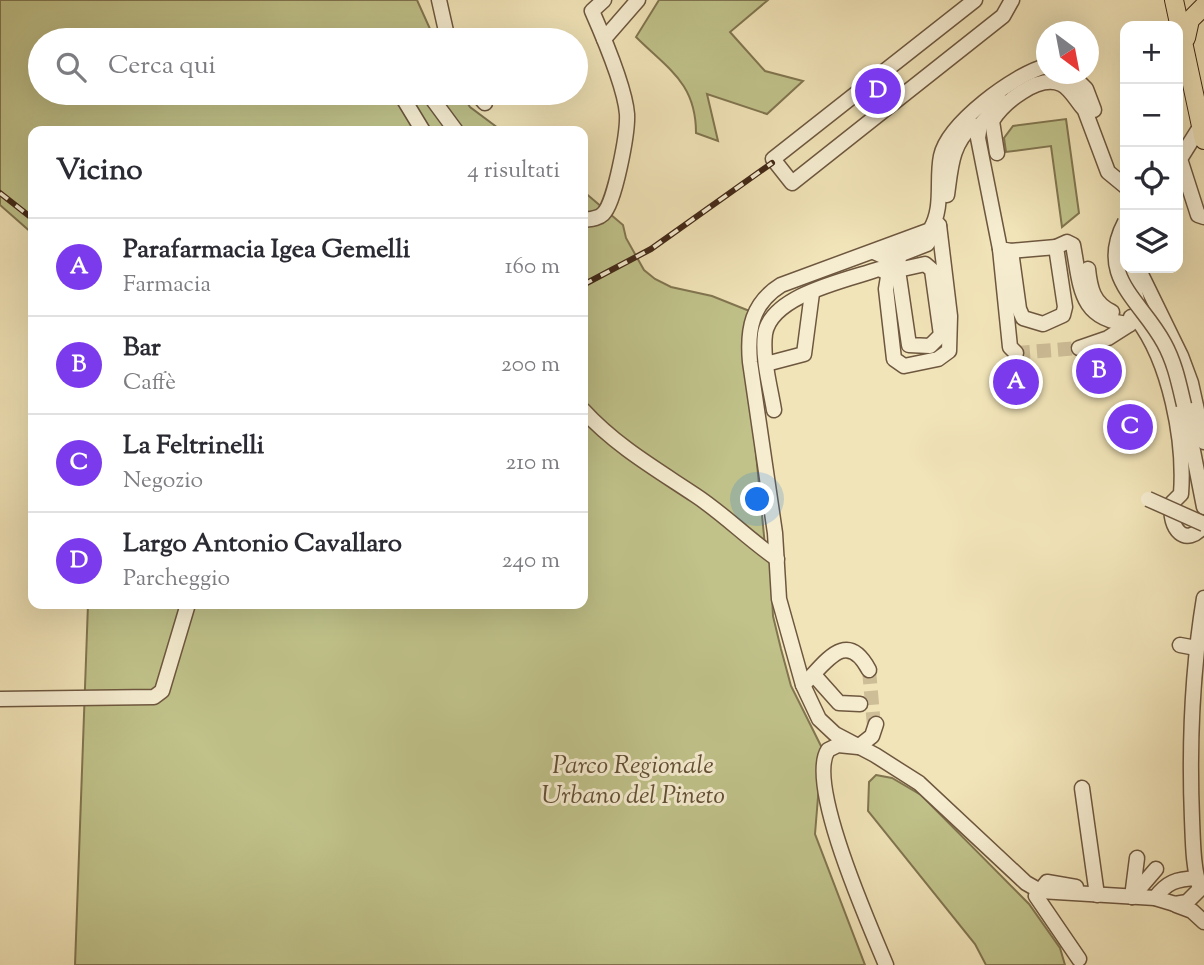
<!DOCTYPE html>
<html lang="it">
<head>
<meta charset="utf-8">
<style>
	:root { --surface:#fff; --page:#f7f7f7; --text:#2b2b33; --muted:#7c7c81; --line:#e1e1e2; --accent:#7c3aed }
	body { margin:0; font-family:"Sorts Mill Goudy",serif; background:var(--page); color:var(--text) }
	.controls { position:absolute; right:21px; top:21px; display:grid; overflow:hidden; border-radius:14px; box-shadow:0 7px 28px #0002 }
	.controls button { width:63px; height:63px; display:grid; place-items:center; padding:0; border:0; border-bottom:2px solid var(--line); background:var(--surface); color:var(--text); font:35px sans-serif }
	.compass { position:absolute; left:1036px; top:21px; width:63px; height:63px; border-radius:50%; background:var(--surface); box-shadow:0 7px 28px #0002; rotate:148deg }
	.you { position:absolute; left:758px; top:500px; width:24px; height:24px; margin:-18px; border:5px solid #fff; border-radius:50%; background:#1a73e8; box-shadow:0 0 0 10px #1a73e833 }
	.badge { display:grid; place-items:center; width:46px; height:46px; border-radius:50%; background:var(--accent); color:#fff; font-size:23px; font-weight:700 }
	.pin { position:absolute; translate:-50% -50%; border:4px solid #fff; box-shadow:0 2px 7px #0006 }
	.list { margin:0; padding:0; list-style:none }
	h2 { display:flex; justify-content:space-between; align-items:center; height:91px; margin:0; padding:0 28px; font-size:30px }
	h2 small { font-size:23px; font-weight:400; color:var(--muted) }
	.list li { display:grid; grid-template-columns:46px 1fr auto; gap:21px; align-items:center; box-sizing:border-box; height:98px; padding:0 28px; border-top:2px solid var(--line) }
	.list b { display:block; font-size:26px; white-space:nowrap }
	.list p { margin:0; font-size:23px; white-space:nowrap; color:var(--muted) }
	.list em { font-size:23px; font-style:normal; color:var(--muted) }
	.icon { flex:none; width:38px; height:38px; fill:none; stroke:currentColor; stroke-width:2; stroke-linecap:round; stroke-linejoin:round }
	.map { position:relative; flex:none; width:1204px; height:965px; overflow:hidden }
	.search { position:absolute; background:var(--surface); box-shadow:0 7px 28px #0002; left:28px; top:28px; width:560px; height:77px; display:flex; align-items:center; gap:18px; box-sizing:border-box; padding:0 24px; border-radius:38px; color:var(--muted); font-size:26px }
	.panel { position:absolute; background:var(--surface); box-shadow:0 7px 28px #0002; left:28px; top:126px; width:560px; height:483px; border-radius:14px }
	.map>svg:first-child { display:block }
	.green { fill:#c0c28a; stroke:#817550; stroke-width:2 }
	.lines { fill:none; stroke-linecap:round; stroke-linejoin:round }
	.minor-tunnel { stroke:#cebe98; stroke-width:14; stroke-dasharray:14 7; stroke-linecap:butt }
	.minor-casing { stroke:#6e573f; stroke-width:17 }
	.major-casing { stroke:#422817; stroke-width:20 }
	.minor { stroke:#f6edd1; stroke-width:14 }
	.major { stroke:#f1e4b8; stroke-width:18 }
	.rail-casing { stroke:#422817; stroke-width:6 }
	.rail { stroke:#f6edd1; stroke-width:3.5; stroke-dasharray:10; stroke-linecap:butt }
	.minor-bridge-casing { stroke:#6e573f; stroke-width:17; stroke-linecap:butt }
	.minor-bridge { stroke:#f6edd1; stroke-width:14 }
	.labels { text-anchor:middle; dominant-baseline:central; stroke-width:6; stroke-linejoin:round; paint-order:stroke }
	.park-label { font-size:26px; font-style:italic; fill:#624e34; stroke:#f6edd1 }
</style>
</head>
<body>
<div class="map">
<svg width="1204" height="965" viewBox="0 0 1204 965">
	<rect width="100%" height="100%" fill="#f1e4b8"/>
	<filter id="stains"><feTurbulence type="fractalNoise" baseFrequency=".00286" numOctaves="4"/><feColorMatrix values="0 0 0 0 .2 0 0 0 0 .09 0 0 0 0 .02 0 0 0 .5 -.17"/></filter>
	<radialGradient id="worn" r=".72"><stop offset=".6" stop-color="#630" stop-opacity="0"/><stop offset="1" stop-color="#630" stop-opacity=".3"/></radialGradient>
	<g class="green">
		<path d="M0 0H417L435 40H40V93H461L470 107 502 131H33V234L0 205Z"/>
		<path d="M659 0H768L730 32 765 71 803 81 767 114 707 94 718 141 696 133C696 83 668 69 636 37Z"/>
		<path d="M1066 119 1079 213 1062 227 1051 146 1006 152 1004 138 1013 126Z"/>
		<path d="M583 191 623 225 626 238 644 270 655 279 671 287 712 296 752 312 748 371 765 546 770 557 773 616 781 649 791 686 822 748 815 834 865 965H75L88 604H583Z"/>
		<path d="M876 775 892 778 921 795 1029 904 1060 948 1065 965H986L975 944 868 811 869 782Z"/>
	</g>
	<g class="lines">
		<g class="minor-tunnel">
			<path d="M1016 353 1079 348"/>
			<path d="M869 670 874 726 876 724"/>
		</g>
		<g class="minor-casing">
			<g id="minor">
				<path d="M439 0 448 40"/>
				<path d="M975 0 773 159 792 183 1003 16 1012 0"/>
				<path d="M604 39 638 0"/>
				<path d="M1046 66C1015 74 948 123 941 156 936 180 944 208 930 230L781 285C752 303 747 329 750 362L775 533 779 599 803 685 819 719 835 734 875 755 919 783 1026 883 1040 891 1155 898 1175 904 1187 902 1200 889C1193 867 1193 843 1192 819 1189 745 1192 671 1204 598"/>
				<path d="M1071 74 1086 89 1094 110"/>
				<path d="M400 93 423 131"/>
				<path d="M428 93 456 131"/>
				<path d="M476 93 485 103"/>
				<path d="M1081 100 1108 172 1125 186"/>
				<path d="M1001 101 980 125 978 138 1000 249 1011 251 1019 309 1023 318 1043 324 1063 315 1065 307 1056 247 1067 242 1073 245C1081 286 1078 320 1130 324L1140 312 1129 268"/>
				<path d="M1200 127 1180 159 1198 215 1204 217"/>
				<path d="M997 153 992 121C1003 103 1038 74 1061 84 1070 88 1076 100 1083 108"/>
				<path d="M947 195C951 167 951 145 973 125"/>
				<path d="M583 220C590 219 598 219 603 214 615 203 628 132 627 114 625 88 603 36 592 11L604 0"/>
				<path d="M1000 249 1010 347 1016 353"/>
				<path d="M892 250 899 255 927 244 939 226"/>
				<path d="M1011 251 1056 247"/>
				<path d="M874 252 883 256 890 265 886 289 894 359 904 366 938 359 949 351 950 316 939 225"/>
				<path d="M1138 268 1181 356 1191 383 1204 442"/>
				<path d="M1088 269C1090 288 1093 303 1112 312"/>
				<path d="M898 270 925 264 932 270 941 335 930 346 909 345 898 270 899 255"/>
				<path d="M1131 317 1137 319C1170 362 1185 441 1181 494L1172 503C1168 529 1186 549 1204 525"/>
				<path d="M1079 348 1108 338 1130 324"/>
				<path d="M766 364 804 354 812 293"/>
				<path d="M1184 405 1204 507"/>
				<path d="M583 410C616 446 656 469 695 495 724 514 748 539 777 559"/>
				<path d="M774 410C770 386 762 358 765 334 771 295 847 280 879 269L890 274"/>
				<path d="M1180 645 1196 648"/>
				<path d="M814 675 839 703 860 704"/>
				<path d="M803 685C825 664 846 627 869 670"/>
				<path d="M0 699 154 697 162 691 188 604"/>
				<path d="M876 724 872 736 858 747 838 745 828 750C806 784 870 926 886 965"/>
				<path d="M1082 788 1097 895"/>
				<path d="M1076 887 1047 882 1036 896 1079 959"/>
				<path d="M1132 897 1137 858"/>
				<path d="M1132 897 1156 869"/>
				<path d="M1155 898C1167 882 1176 879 1197 878"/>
				<path d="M1176 905 1192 911 1204 922"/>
			</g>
		</g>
		<g class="major-casing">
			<g id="major">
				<path d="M1174 0 1204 140"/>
				<path d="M1186 38 1190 20 1204 6"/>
			</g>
		</g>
		<use href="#minor" class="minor"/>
		<use href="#major" class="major"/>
		<g class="rail-casing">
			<g id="rail">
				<path d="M0 193 33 219"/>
				<path d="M583 285 651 249 772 163"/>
			</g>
		</g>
		<use href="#rail" class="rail"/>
		<g class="minor-bridge-casing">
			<g id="minor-bridge">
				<path d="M1125 222C1096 277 1141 300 1164 343 1175 363 1179 384 1184 405"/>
				<path d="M1148 499 1204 524"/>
			</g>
		</g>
		<use href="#minor-bridge" class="minor-bridge"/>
	</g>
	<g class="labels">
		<g class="park-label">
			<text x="633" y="766">Parco Regionale<tspan x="633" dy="30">Urbano del Pineto</tspan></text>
		</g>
	</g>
	<rect width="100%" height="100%" filter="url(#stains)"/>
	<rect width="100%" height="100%" fill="url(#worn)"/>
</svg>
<div class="controls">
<button>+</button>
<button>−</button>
<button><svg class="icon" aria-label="locate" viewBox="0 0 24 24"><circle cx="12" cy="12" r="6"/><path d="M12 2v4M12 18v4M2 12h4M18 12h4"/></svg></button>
<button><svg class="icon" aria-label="layers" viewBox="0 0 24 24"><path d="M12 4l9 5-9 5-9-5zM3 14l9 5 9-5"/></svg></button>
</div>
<svg class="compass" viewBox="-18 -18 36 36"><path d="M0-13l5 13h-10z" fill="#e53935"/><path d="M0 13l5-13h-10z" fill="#7c7c81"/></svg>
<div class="you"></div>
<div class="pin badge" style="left:1016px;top:382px">A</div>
<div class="pin badge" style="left:1099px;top:371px">B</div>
<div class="pin badge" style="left:1130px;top:427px">C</div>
<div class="pin badge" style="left:878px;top:91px">D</div>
<div class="search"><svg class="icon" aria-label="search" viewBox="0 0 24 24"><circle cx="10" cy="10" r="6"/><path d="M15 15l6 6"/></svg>Cerca qui</div>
<section class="panel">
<h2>Vicino<small>4 risultati</small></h2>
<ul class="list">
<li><span class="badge">A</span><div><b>Parafarmacia Igea Gemelli</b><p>Farmacia</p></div><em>160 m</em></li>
<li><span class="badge">B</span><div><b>Bar</b><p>Caffè</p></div><em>200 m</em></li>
<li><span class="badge">C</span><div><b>La Feltrinelli</b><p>Negozio</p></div><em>210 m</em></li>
<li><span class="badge">D</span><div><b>Largo Antonio Cavallaro</b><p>Parcheggio</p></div><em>240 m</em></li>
</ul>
</section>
</div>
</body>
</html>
